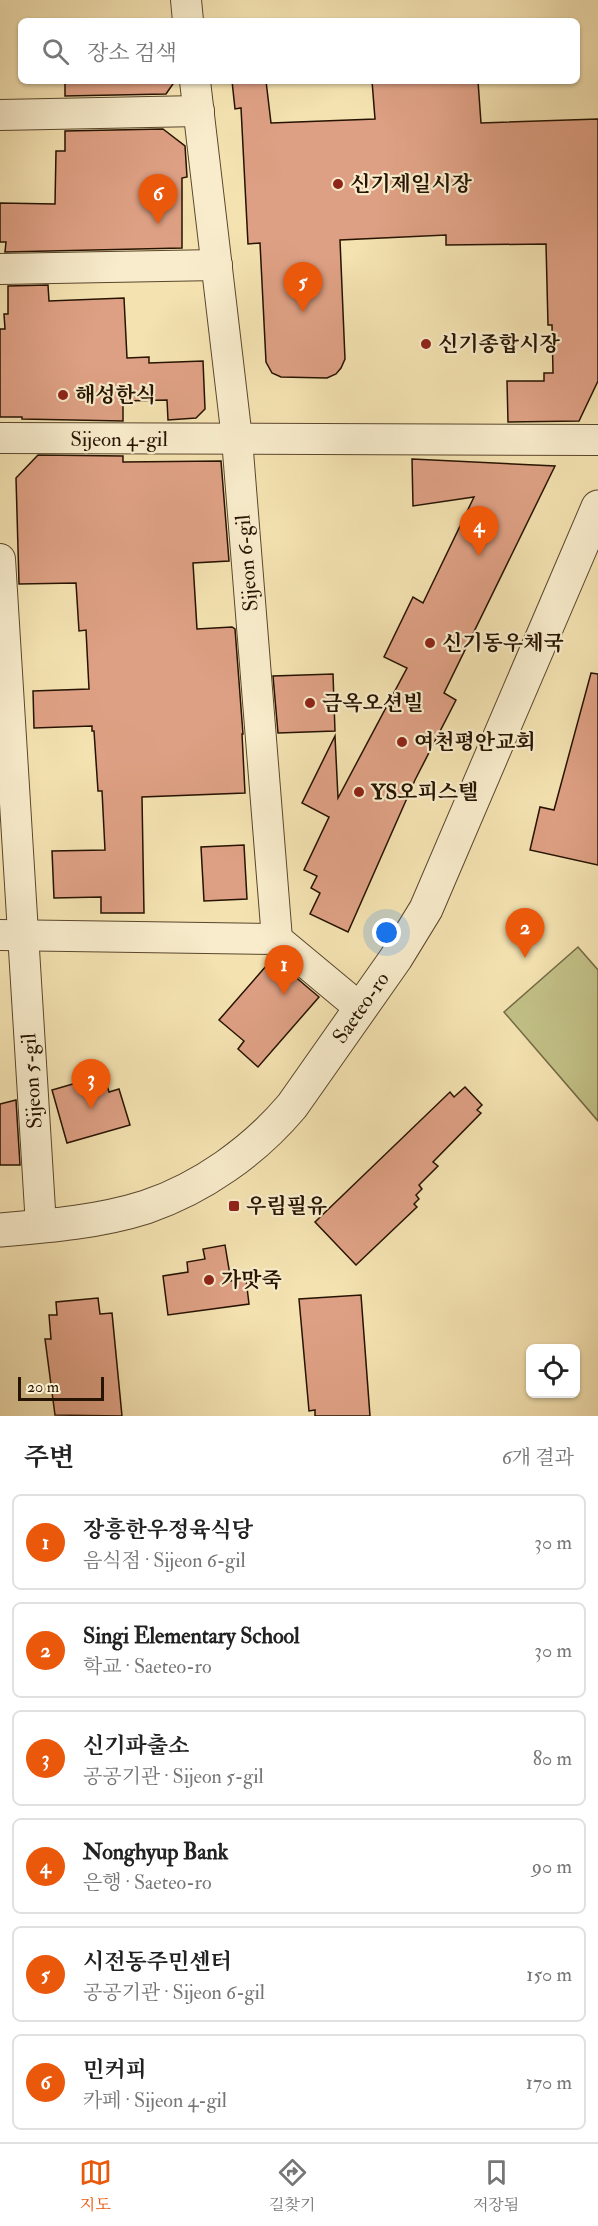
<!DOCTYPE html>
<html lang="ko">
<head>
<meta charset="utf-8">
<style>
	:root { --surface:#fff; --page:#f2f2f2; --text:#222; --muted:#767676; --line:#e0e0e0; --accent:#ea580c }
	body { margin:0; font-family:"IM FELL Double Pica","Noto Serif KR",serif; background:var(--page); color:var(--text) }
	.controls { position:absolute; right:18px; bottom:18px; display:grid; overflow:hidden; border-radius:9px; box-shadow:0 2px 4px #0004 }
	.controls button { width:54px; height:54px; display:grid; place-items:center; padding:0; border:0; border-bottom:2px solid var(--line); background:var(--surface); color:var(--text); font:30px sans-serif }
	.scale { position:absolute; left:18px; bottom:15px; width:86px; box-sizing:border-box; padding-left:6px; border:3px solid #261300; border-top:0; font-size:16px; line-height:21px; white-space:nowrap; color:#261300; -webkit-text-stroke:4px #f8eccc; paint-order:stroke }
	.you { position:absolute; left:387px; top:933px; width:21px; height:21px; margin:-15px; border:4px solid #fff; border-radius:50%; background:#1a73e8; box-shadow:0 0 0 9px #1a73e833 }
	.badge { display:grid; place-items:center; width:39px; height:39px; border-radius:50%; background:var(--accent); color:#fff; font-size:20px; font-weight:700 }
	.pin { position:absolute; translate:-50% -50px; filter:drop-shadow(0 2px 3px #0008) }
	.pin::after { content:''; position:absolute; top:32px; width:21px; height:18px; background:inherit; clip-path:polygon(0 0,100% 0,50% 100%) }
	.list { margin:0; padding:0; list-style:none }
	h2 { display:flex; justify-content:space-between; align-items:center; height:78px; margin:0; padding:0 24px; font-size:26px }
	h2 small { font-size:20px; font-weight:400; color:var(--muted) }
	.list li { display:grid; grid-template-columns:39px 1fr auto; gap:18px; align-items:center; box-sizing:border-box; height:96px; margin:0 12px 12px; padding:0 12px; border:2px solid var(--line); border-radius:9px }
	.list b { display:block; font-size:22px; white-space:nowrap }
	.list p { margin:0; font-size:20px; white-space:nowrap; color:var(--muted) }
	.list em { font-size:20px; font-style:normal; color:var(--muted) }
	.icon { flex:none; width:33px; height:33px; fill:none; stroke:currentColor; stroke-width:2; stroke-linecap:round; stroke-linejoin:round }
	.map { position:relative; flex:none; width:598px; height:1416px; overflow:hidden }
	.search { position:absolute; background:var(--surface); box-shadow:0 2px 4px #0004; left:18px; right:18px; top:18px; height:66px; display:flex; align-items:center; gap:15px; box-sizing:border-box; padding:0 21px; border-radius:9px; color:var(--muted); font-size:22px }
	.sheet { height:726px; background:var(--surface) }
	nav { display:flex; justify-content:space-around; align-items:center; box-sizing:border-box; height:84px; border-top:2px solid var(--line); background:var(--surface); font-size:16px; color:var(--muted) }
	nav a { display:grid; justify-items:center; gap:3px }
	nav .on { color:var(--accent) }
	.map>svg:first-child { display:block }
	.green { fill:#c2c187; stroke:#746a44; stroke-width:1.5 }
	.building { fill:#dea084; stroke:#261300; stroke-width:1.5 }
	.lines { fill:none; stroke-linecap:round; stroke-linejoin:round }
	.minor-casing { stroke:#5a472c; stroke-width:32 }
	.tertiary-casing { stroke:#5a472c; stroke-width:35 }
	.minor { stroke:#f8eccc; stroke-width:30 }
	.tertiary { stroke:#f8eccc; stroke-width:33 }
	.poi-dot { fill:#8f2418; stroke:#f8eccc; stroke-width:2 }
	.labels { text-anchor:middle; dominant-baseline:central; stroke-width:4.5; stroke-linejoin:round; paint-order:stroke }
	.poi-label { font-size:21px; font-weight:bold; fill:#261300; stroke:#f8eccc; text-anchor:start }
	.street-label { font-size:21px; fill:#261300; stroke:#f8eccc }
</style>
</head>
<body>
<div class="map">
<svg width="598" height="1416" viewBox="0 0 598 1416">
	<rect width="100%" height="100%" fill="#f4e2b1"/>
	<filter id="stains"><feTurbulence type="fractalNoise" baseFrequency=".00333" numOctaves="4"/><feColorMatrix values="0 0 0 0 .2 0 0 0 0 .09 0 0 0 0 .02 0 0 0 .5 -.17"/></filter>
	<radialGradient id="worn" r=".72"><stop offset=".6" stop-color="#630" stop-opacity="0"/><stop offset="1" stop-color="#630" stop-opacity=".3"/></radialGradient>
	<path class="green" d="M578 947 598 970V1121L504 1012Z"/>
	<g class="building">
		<path d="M65 81H175L166 94 65 96Z"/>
		<path d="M232 81H266L271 123 375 119 372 81H478L481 123 598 119V381L579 421 508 422 507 381H544V373H553L552 325H548L546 244 446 245V235L340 240 345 359 341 368 336 374 327 378 281 377 272 373 266 362 260 243 248 244 241 108 235 109Z"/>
		<path d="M163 129 185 146 187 177 182 178V248L5 252 6 242H0V203L55 204 56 151H65V131Z"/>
		<path d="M48 285 49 301 124 298 127 358 149 357V363L203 361 205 409 196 418 168 420 167 400 123 401V421L22 419V417H0V329H5L4 314H8V286Z"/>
		<path d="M38 455 123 456V462L221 461 229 561 193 563 197 629 232 627 235 629 243 734H242L245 793 142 797 144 913H101V897L54 898 52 851 105 850 102 791H98L94 731H92V726L34 728 33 691 89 689 86 630 79 631 76 583 19 584 16 478Z"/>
		<path d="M412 459 555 466 444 693 456 700 415 780 348 932 310 914 320 893 311 888 317 876 304 870 329 817 302 803 335 736 338 798 407 668 384 657 413 597 423 603 474 497 413 506Z"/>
		<path d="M591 673 598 674V865L530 850 540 807 554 810Z"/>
		<path d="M333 674 335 731 278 733 273 676Z"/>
		<path d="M244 845 247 899 204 901 201 847Z"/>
		<path d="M273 958 319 997 258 1067 238 1049 244 1041 219 1020Z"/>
		<path d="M104 1075 109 1092 119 1089 130 1125 67 1143 52 1090Z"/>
		<path d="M465 1087 482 1105 477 1110 481 1113 433 1162 438 1166 419 1185 422 1189 416 1195 419 1199 414 1204 417 1207 356 1265 315 1222 450 1092 454 1097Z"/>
		<path d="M16 1100 20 1165H0V1104Z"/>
		<path d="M225 1245 231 1281 246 1279 249 1304 168 1315 163 1276 188 1272 187 1262 205 1259 203 1249Z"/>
		<path d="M361 1295 370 1416H315V1410L309 1411 299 1299Z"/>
		<path d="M98 1298 100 1314 112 1313 122 1416 55 1415 45 1339H51L49 1315H57L56 1302Z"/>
	</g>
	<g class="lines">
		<g class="minor-casing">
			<g id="minor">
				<path d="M186 0 188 21"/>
				<path d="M195 81 237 439 277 939 360 1008"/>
				<path d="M0 115 199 111"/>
				<path d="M0 269 217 265"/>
				<path d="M0 438 598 440"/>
				<path d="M0 559 41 1226"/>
				<path d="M0 935 277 939"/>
			</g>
		</g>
		<g class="tertiary-casing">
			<path id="tertiary" d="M0 1230C48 1226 99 1222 146 1207 202 1188 254 1151 292 1106L396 958 426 909 598 507"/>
		</g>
		<use href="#minor" class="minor"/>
		<use href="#tertiary" class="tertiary"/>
	</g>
	<g class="poi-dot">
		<circle cx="338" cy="184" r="6"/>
		<circle cx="426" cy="344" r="6"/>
		<circle cx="63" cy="395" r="6"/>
		<circle cx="430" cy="643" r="6"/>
		<circle cx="310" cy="703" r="6"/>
		<circle cx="402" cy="742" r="6"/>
		<circle cx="359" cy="792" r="6"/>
		<rect x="228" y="1200" width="12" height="12" rx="3"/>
		<circle cx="209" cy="1280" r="6"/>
	</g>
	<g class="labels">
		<g class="poi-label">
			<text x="350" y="184">신기제일시장</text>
			<text x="438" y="344">신기종합시장</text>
			<text x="75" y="395">해성한식</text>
			<text x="442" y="643">신기동우체국</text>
			<text x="322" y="703">금옥오션빌</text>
			<text x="414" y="742">여천평안교회</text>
			<text x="371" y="792">YS오피스텔</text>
			<text x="246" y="1206">우림필유</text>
			<text x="221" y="1280">가맛죽</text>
		</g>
		<g class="street-label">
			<text x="119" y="439">Sijeon 4-gil</text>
			<text transform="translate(247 563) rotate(-95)">Sijeon 6-gil</text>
			<text transform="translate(361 1008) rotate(-55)">Saeteo-ro</text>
			<text transform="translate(32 1081) rotate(-94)">Sijeon 5-gil</text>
		</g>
	</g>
	<rect width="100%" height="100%" filter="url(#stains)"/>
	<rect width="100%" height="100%" fill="url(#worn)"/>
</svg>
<div class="controls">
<button><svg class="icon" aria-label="locate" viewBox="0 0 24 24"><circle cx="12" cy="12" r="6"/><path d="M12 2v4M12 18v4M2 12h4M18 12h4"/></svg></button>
</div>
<div class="scale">20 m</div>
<div class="you"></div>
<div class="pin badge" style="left:284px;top:995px">1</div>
<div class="pin badge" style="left:525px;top:958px">2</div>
<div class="pin badge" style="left:91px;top:1109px">3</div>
<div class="pin badge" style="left:479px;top:556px">4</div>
<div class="pin badge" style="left:303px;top:312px">5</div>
<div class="pin badge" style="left:158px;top:224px">6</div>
<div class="search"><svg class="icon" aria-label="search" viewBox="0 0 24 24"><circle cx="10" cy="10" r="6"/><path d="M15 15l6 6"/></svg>장소 검색</div>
</div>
<section class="sheet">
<h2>주변<small>6개 결과</small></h2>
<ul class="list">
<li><span class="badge">1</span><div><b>장흥한우정육식당</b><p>음식점 · Sijeon 6-gil</p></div><em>30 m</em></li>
<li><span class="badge">2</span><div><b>Singi Elementary School</b><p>학교 · Saeteo-ro</p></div><em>30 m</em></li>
<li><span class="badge">3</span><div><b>신기파출소</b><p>공공기관 · Sijeon 5-gil</p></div><em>80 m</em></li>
<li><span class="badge">4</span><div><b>Nonghyup Bank</b><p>은행 · Saeteo-ro</p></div><em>90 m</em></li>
<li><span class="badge">5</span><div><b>시전동주민센터</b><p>공공기관 · Sijeon 6-gil</p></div><em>150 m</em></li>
<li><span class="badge">6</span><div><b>민커피</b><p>카페 · Sijeon 4-gil</p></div><em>170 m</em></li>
</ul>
</section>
<nav>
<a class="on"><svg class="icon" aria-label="map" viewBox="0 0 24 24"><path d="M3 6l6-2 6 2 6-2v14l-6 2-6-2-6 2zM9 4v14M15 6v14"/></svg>지도</a>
<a><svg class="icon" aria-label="directions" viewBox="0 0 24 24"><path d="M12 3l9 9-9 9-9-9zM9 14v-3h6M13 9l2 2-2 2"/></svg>길찾기</a>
<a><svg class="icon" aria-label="saved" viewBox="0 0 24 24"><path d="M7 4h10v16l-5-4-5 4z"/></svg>저장됨</a>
</nav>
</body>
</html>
